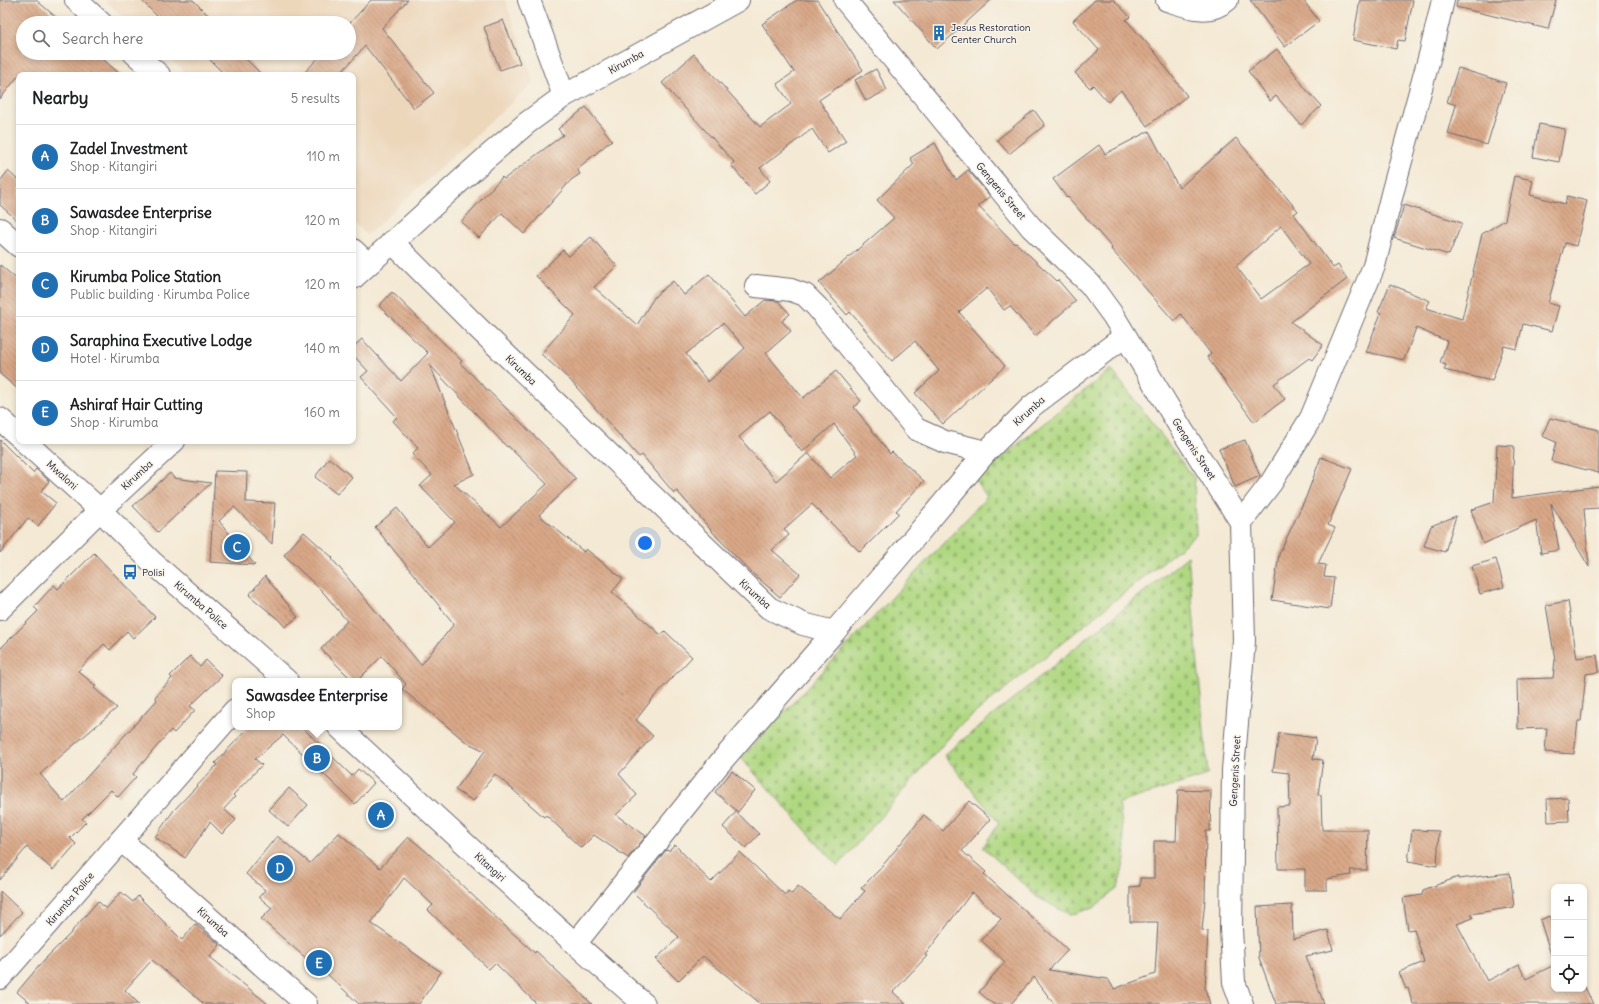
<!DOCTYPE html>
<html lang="en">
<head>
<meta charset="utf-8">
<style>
	:root { --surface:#fff; --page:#f2f2f2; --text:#202124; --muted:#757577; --line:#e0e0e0; --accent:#1f6fb2 }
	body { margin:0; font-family:Delius,sans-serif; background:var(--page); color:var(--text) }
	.controls { position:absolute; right:12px; bottom:12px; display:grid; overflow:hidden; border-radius:8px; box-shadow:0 2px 6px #0003 }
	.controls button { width:36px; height:36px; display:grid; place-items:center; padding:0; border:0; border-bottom:1px solid var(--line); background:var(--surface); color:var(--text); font:20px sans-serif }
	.you { position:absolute; left:645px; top:543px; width:14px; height:14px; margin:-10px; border:3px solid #fff; border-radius:50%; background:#1a73e8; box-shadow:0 0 0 6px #1a73e833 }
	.badge { display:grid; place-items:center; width:26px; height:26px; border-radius:50%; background:var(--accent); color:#fff; font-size:13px; font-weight:700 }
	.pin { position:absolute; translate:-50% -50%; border:2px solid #fff; box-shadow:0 1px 4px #0006 }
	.popup { position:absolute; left:232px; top:678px; width:170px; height:52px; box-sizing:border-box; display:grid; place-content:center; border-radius:8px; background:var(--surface); filter:drop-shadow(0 1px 3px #0005); font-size:13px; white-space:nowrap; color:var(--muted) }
	.popup b { font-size:15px; color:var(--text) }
	.popup::after { content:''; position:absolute; left:50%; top:100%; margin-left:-8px; border:8px solid transparent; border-top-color:var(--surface) }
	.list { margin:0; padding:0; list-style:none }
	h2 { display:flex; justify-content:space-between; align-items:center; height:52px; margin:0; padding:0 16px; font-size:17px }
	h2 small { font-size:13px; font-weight:400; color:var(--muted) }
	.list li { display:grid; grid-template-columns:26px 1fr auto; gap:12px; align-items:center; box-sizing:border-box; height:64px; padding:0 16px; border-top:1px solid var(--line) }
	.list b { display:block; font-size:15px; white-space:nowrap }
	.list p { margin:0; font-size:13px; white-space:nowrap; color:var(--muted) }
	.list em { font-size:13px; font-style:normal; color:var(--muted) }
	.icon { flex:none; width:22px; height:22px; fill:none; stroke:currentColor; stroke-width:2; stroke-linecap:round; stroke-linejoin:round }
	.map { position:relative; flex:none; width:1599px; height:1004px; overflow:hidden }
	.search { position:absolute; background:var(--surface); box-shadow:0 2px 6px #0003; left:16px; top:16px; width:340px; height:44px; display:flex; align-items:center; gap:10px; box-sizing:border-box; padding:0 14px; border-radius:22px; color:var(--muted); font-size:15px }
	.panel { position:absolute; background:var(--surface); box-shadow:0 2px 6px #0003; left:16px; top:72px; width:340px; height:372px; border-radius:8px }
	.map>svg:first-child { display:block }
	.built { fill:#edd7bb }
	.cemetery { fill:url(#cemetery-stones); stroke:#697d5e }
	.building { fill:url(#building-back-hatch); fill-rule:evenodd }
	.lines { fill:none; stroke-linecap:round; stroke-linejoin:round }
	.minor-casing { stroke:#6c6871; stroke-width:24 }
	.minor { stroke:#fff; stroke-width:22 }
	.labels { text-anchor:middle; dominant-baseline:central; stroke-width:3; stroke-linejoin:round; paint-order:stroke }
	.poi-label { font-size:10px; fill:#22223b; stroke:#f7f3e8; text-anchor:start }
	.street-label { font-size:10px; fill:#22223b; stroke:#f7f3e8 }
</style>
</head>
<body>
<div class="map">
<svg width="1599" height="1004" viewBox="0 0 1599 1004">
	<defs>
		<pattern id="cemetery-stones" width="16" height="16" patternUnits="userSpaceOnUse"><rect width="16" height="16" fill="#b0d882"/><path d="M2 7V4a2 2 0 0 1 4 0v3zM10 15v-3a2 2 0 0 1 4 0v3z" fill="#97b971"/></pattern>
		<pattern id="building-back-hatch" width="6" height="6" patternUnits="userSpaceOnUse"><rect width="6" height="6" fill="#d9a888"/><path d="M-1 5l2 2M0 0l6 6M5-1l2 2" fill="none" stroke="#b08870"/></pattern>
	</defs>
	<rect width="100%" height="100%" fill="#f7f3e8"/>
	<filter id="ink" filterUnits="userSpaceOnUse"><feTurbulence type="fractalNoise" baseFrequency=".025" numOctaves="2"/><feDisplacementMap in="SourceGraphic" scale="8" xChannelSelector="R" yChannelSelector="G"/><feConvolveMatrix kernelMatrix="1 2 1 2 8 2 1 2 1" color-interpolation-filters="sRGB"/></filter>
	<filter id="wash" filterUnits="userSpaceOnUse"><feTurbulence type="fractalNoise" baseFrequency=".012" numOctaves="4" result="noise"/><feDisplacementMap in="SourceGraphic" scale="16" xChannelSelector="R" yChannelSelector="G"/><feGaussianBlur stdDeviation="0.9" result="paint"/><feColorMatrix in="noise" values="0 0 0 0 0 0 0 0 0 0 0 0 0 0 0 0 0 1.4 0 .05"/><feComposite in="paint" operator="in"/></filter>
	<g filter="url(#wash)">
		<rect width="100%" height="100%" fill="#f4e9d4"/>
		<path class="built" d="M104 0H505L534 82 367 235 353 222V75H188L164 53H349V23H130Z"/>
		<g class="cemetery">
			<path d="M1111 369 1194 478 1196 535 959 726 838 866 741 758 987 497 975 479Z"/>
			<path d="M1188 556 1208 775 1119 803 1126 855 1118 888 1093 908 1070 915 1037 897 983 847 999 823 944 755Z"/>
		</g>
		<g id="blocks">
			<g class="building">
				<path d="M0 0H36L63 23H23V53H96L121 75H19L0 99Z"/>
				<path d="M141 0H193L214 21 212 23H164Z"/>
				<path d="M371 0H408L382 28 434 93 414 108 365 46 339 75H302L323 53H349V24Z"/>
				<path d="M797 0H817L863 70 819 100 846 141 828 153 812 129 760 168 770 181 755 194 731 165 734 162 662 83 694 54 760 127 791 104 777 84 794 72 762 24Z"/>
				<path d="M894 0H991L937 49Z"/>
				<path d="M1095 0H1114L1130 17 1126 20 1154 51 1187 96 1147 126 1121 90 1108 102 1093 85 1090 88 1075 73 1099 50 1073 21Z"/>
				<path d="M1250 0H1303L1319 21 1285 47Z"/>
				<path d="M1360 0H1413L1405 41 1398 40 1396 49 1353 40Z"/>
				<path d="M1457 0H1556L1548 29 1456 7Z"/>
				<path d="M503 20 520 63 500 70 484 27Z"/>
				<path d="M1277 49 1305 88 1321 106 1301 125 1276 96 1270 101 1248 71Z"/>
				<path d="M203 53H240L262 75H225Z"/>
				<path d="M1458 68 1506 83 1487 145 1448 134 1456 105 1447 102Z"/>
				<path d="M876 69 887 90 866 101 855 80Z"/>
				<path d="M586 107 612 140 577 169 580 174 571 180 524 234 502 213 479 238 461 222 502 177 504 179 563 135 558 129Z"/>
				<path d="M1034 110 1045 125 1009 154 997 140Z"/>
				<path d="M1539 124 1565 129 1559 162 1533 157Z"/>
				<path d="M1149 131 1179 188 1236 138 1298 211 1294 214 1333 268 1338 265 1347 279 1291 322 1323 345 1312 360 1309 358 1274 384 1285 399 1254 422 1207 357 1211 354 1181 314 1174 321 1111 249 1112 248 1068 197 1067 198 1053 179 1099 145 1105 154ZM1281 226 1309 264 1261 299 1236 266Z"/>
				<path d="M935 143 956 180 968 170 990 196 978 206 1015 244 1016 243 1057 281 1058 280 1076 301 1035 336 1010 306 1004 310 987 288 959 312 1005 366 943 424 915 393 939 371 915 341 892 361 850 312 847 315 819 283 894 218 877 200 914 164 910 158Z"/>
				<path d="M8 171 19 181V222L0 205V181Z"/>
				<path d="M1514 176 1533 180 1530 195 1565 204 1567 196 1587 201 1576 246 1565 243 1548 303 1559 306 1552 331 1523 324 1517 349 1504 346 1492 381 1444 370 1446 365 1440 363 1447 341 1416 328 1404 360 1366 352 1381 313 1378 312 1390 284 1430 301 1426 308 1462 319 1482 234 1505 220Z"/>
				<path d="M1404 205 1462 223 1449 255 1394 238Z"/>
				<path d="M591 237 617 266 594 287 637 325 655 296 673 281 684 295 709 274 745 317 765 300 778 301 790 314 782 321 791 331 766 353 803 398 836 371 861 401 854 407 890 454 892 452 924 481 896 511 899 513 860 552 812 504 784 529 789 535 772 550 800 574 780 597 751 572 717 537 677 491 674 493 642 455 639 457 569 379 541 354 575 315 536 276 563 250 569 256ZM723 323 745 348 708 382 686 354ZM770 411 802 452 834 424 857 455 830 478 808 453 776 481 739 437Z"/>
				<path d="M0 265 19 281V390L0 374Z"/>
				<path d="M392 292 462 361 460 363 554 455V456L576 479 539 515 584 552 586 549 623 579 612 592 661 635 665 631 692 657 653 698 636 720 653 736 619 774 637 795 616 815 646 836 628 858 594 835 581 848 546 815 544 817 495 774 473 801 455 790 485 751 466 742 402 689 406 684 382 656 357 681H353L321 649 347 621 323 592 284 555 304 532 333 558 332 559 421 665 454 624 375 527 397 508 428 547 455 522 420 486 432 475 412 454 418 448 393 421 397 417 361 377 368 371 353 355V347L362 339 401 381 428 353 379 306ZM430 365 507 447 508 446 547 484 501 527 454 484 474 474Z"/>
				<path d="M1550 418 1599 430V473L1551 461 1556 442 1542 436Z"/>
				<path d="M0 440 33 473 36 469 49 481 41 491 56 503 38 526 28 518 0 553Z"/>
				<path d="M1245 440 1260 476 1235 487 1219 449Z"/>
				<path d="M1497 445 1514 446 1512 498 1599 486V508L1584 509 1589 567 1551 503 1559 550 1541 553 1536 520 1483 544 1471 510 1494 502Z"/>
				<path d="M1321 457 1352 469 1328 525 1335 528 1318 564 1326 565 1324 577 1334 578 1330 609 1272 600 1279 554 1306 497Z"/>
				<path d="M329 458 352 477 337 494 315 477Z"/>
				<path d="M215 471 247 472 246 502 275 503 272 544 234 507 219 521 255 565 210 562Z"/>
				<path d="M170 473 174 478 211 483 158 532 133 506Z"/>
				<path d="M1456 516 1445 552 1424 546 1431 526Z"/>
				<path d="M94 553 155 617 133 638 127 631 110 650 104 644 78 671 96 686 94 688 117 708 40 774 64 802 157 700 155 697 172 678 170 676 190 656 200 667 206 660 222 676 190 706 195 710 174 733 171 730 133 774 136 777 118 797 111 790 82 819 86 822 70 838 76 844 53 870 27 847 0 880V649L38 611 34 607 54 585 58 589Z"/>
				<path d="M1496 559 1504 587 1480 594 1472 566Z"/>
				<path d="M265 576 298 617 285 627 279 620 249 595Z"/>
				<path d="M1568 601 1577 658 1597 655 1599 670V672L1586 674 1581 721H1578L1574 754 1545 752 1547 728 1518 729 1517 679 1553 678 1555 660 1546 605Z"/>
				<path d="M249 727H302L352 776 358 769 374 783 355 804 283 735 255 759 262 765 233 795 235 797 224 809 236 820 222 834 210 822 185 858 155 837 174 810 217 765 215 763Z"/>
				<path d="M1279 733 1316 738 1313 759 1323 760 1318 795H1321L1322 830H1368L1367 870H1350L1351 875 1327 879V890H1305V869H1278L1277 807 1290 806 1289 773 1273 771Z"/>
				<path d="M732 771 755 790 738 812 715 792Z"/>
				<path d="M289 788 308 805 288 827 269 810Z"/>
				<path d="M1178 790 1211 791 1210 831H1206L1205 900 1202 930 1208 931 1205 989 1210 1004H1054L1034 977 1011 1004H993L979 992 1005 962 981 940 1001 919 972 892 925 955 927 956 893 992 906 1004H761L703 956 678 981 656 959 679 937 633 892 666 850 669 851 675 845 711 882 740 852 785 895 788 891 792 894 798 886 840 919 865 891 861 888 879 870 924 815 943 831 969 801 990 819 962 851 986 872 984 874 1068 950 1049 970 1108 979 1114 989 1155 974 1158 922H1130V887L1140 886V878H1154V841H1176Z"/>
				<path d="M1568 798 1569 821 1548 822 1547 799Z"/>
				<path d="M736 812 759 834 746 848 723 827Z"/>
				<path d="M1412 830 1439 831 1437 866 1408 861Z"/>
				<path d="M339 833 380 868 409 837 428 853 506 927 535 953 536 951 592 1004H537L495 963 489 969 428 910 433 905 404 878 371 923 441 972 419 1004H359L325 972 323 973 261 919 272 908 259 897 265 890 246 874 277 836 310 863Z"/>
				<path d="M1510 873 1514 907 1471 914 1473 918 1457 924 1487 981 1519 965 1526 979 1554 965V989H1584V985L1593 1004H1413L1408 988 1406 989 1399 972 1424 962 1414 929 1408 930 1403 898 1422 895 1423 890 1458 877V879Z"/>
				<path d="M0 891 22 912 0 935Z"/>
				<path d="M121 892 133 902 138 896 182 940 195 924 220 945 210 957 268 1004H204L152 960 125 990 139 1004H31L17 992 44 960 73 931H72L98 901 106 909Z"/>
				<path d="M1292 905 1293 939 1328 930 1333 950 1306 956 1324 1004H1276L1259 958 1257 907Z"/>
				<path d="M1550 916 1554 924V964L1540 920Z"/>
			</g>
		</g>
	</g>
	<g filter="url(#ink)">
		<use href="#blocks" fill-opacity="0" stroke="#6c6871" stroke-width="1"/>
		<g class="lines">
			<g class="minor-casing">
				<g id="minor">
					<path d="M76 0 101 23"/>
					<path d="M529 0 564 96"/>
					<path d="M845 0 1031 227 1090 284 1114 317 1182 430 1241 522 1244 641 1233 770 1231 929 1234 982 1242 1004"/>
					<path d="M1167 0C1187 6 1208 16 1227 0"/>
					<path d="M134 53 159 75"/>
					<path d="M0 229 19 246"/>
					<path d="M392 242 475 325 769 608 803 624 834 632 895 561 986 452 1032 406 1125 336"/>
					<path d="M353 250 368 264"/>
					<path d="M353 278 487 157 527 123 564 96 738 0"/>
					<path d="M756 286 791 290 805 295 817 307 916 429 945 442 986 452"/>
					<path d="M0 419 19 436"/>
					<path d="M24 441 100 510 152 562 287 681"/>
					<path d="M1241 522 1271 483 1311 418 1374 266 1393 190 1430 55 1443 0"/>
					<path d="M0 609 100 510 174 441"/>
					<path d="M339 727C440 821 540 914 644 1004"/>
					<path d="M121 840 306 1004"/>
					<path d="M575 944 719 764 834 632"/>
					<path d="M0 978 235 710"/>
				</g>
			</g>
			<use href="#minor" class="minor"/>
		</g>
	</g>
	<defs>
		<g id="building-bare" transform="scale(1.2)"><path d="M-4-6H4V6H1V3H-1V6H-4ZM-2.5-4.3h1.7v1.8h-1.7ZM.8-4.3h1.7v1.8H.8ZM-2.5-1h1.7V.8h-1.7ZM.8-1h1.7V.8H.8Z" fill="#1f6fb2" stroke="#f7f3e8" stroke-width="2.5" paint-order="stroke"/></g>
		<g id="bus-bare" transform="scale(1.2)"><path d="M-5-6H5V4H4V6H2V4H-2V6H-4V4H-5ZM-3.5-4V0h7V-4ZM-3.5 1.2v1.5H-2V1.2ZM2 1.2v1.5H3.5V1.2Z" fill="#1f6fb2" stroke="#f7f3e8" stroke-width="2.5" paint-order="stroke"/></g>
	</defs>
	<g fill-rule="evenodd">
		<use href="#building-bare" x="939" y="33"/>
		<use href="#bus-bare" x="130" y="572"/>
	</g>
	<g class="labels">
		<g class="poi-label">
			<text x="951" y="27">Jesus Restoration<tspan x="951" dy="12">Center Church</tspan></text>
			<text x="142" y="572">Polisi</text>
		</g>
		<g class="street-label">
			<text transform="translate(626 62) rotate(-29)">Kirumba</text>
			<text transform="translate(1001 191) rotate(50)">Gengenis Street</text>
			<text transform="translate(521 370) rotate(44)">Kirumba</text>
			<text transform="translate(1029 411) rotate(-42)">Kirumba</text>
			<text transform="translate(1194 449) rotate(57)">Gengenis Street</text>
			<text transform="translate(62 475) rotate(42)">Mwaloni</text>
			<text transform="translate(137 475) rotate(-43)">Kirumba</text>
			<text transform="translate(755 594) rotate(42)">Kirumba</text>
			<text transform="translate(201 605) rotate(41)">Kirumba Police</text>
			<text transform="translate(1235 771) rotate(-87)">Gengenis Street</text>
			<text transform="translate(490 867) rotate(42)">Kitangiri</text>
			<text transform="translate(70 899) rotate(-49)">Kirumba Police</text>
			<text transform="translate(213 922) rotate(42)">Kirumba</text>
		</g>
	</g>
</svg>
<div class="controls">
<button>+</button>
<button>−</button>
<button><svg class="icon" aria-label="locate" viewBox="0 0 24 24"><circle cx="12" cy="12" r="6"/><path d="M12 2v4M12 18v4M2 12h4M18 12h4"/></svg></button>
</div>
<div class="you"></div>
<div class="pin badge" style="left:381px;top:815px">A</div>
<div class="pin badge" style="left:317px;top:758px">B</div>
<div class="popup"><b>Sawasdee Enterprise</b>Shop</div>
<div class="pin badge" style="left:237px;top:547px">C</div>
<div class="pin badge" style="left:280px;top:868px">D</div>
<div class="pin badge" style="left:319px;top:963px">E</div>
<div class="search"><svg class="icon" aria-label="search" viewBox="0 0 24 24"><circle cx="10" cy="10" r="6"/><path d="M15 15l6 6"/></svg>Search here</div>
<section class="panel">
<h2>Nearby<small>5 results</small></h2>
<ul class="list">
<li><span class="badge">A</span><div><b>Zadel Investment</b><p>Shop · Kitangiri</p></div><em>110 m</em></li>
<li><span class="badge">B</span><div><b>Sawasdee Enterprise</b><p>Shop · Kitangiri</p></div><em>120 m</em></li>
<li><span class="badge">C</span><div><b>Kirumba Police Station</b><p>Public building · Kirumba Police</p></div><em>120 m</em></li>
<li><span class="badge">D</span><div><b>Saraphina Executive Lodge</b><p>Hotel · Kirumba</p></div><em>140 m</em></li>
<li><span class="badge">E</span><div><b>Ashiraf Hair Cutting</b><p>Shop · Kirumba</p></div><em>160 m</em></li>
</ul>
</section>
</div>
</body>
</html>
